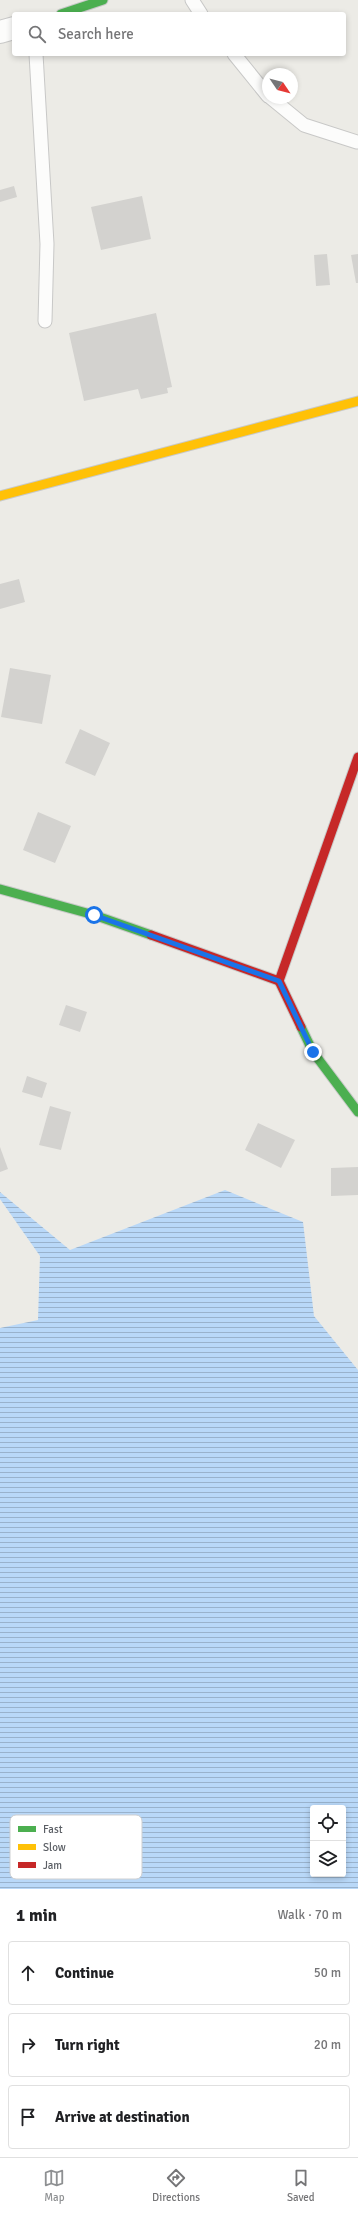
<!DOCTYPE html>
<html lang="en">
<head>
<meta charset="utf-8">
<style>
	:root { --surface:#fff; --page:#f6f6f6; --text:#202124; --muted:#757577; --line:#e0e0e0; --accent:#8e9092 }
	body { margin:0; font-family:Signika,sans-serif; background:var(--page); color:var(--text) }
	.controls { position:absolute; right:12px; bottom:12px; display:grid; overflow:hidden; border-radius:4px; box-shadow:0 2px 6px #0003 }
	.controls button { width:36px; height:36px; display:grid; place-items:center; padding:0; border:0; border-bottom:1px solid var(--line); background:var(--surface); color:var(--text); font:20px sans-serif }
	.compass { position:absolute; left:262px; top:68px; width:36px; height:36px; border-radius:50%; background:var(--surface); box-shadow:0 2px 6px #0003; rotate:125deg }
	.stop { position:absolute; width:12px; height:12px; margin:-9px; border:3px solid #1a73e8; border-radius:50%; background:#fff }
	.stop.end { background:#1a73e8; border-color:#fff; box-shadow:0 1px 4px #0008 }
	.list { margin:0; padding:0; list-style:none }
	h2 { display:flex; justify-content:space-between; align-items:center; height:52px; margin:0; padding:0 16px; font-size:17px }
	h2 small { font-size:13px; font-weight:400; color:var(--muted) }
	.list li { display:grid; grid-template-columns:26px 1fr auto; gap:12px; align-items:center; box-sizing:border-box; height:64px; margin:0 8px 8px; padding:0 8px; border:1px solid var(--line); border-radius:4px }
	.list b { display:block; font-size:15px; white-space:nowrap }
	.list em { font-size:13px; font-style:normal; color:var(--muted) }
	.icon { flex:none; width:22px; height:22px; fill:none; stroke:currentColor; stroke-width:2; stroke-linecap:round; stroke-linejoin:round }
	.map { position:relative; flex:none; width:358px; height:1889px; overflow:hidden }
	.search { position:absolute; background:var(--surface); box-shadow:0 2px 6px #0003; left:12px; right:12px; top:12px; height:44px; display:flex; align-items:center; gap:10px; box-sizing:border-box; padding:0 14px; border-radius:4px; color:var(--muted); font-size:15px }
	.sheet { height:268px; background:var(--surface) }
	nav { display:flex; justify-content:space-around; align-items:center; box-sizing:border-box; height:56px; border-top:1px solid var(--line); background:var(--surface); font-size:11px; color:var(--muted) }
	nav a { display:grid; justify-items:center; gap:2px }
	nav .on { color:var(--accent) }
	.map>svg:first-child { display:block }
	.water { fill:url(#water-rules); fill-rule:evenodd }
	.building { fill:#d3d2cf }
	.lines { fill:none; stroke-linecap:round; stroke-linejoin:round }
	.lane-casing { stroke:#c8c8c7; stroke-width:15 }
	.street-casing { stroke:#c8c8c7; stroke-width:24 }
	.fast-casing { stroke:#c8c9c8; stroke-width:11 }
	.slow-casing { stroke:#c8c9c8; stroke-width:11 }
	.jam-casing { stroke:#c8c9c8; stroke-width:11 }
	.lane { stroke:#fcfcfb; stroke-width:13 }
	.street { stroke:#fcfcfb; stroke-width:22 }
	.fast { stroke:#4caf50; stroke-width:9 }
	.slow { stroke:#ffc107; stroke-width:9 }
	.jam { stroke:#c62828; stroke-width:9 }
	.route { stroke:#1a73e8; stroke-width:5 }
	.key { fill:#fff; stroke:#cecfd1; stroke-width:1 }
	.key-label { font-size:11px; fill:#5b5f65 }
</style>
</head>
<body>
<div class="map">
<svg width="358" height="1889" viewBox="0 0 358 1889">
	<defs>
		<pattern id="water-rules" width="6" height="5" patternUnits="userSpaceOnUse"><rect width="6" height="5" fill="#b9d8f8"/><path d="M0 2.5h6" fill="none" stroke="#99b2cc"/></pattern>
	</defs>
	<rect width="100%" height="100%" fill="#ecebe6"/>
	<path class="water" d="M225 1190 303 1222 314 1316 358 1370V1889H0V1328L38 1320 40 1256 0 1199V1192L70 1250ZM313 1808H343V1874H313Z"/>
	<g class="building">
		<path d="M14 186 17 197 0 202V190Z"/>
		<path d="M142 196 151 239 101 250 91 207Z"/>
		<path d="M327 254 330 285 316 286 314 255Z"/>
		<path d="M358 254V283H356L351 255Z"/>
		<path d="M156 313 172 387 167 388 168 393 141 399 138 389 84 401 69 333Z"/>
		<path d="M19 579 25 602 0 609V584Z"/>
		<path d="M10 668 51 675 42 724 1 717Z"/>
		<path d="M80 729 110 743 95 776 65 763Z"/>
		<path d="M38 812 71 826 55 863 23 850Z"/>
		<path d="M66 1005 87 1012 80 1032 59 1025Z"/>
		<path d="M27 1076 47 1083 42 1098 22 1092Z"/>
		<path d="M50 1106 71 1112 61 1150 39 1145Z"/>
		<path d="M258 1123 295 1140 281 1168 245 1150Z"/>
		<path d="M0 1147 8 1169 0 1172Z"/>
		<path d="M358 1167V1195L331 1196V1168Z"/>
	</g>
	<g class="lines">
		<g class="lane-casing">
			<g id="lane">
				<path d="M192 0 201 14"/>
				<path d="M36 54 47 244 45 321"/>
				<path d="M234 54 268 96"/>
				<path d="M271 98 304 125 357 142"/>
			</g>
		</g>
		<g class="street-casing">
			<path id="street" d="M0 32 14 28"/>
		</g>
		<g class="fast-casing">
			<g id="fast">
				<path d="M61 14 103 0"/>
				<path d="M0 889 94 915 151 935"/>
				<path d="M301 1027 313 1052 358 1112"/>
			</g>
		</g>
		<g class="slow-casing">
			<path id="slow" d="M0 496 358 401"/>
		</g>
		<g class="jam-casing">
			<g id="jam">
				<path d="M151 935 279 981"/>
				<path d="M301 1027 279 981 358 757"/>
			</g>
		</g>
		<use href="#lane" class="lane"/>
		<use href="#street" class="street"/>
		<use href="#fast" class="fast"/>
		<use href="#slow" class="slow"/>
		<use href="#jam" class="jam"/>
	</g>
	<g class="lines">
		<path class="route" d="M94 915 279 981 313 1052"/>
	</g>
	<rect x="10" y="1815" width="132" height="64" rx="6" class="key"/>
	<rect x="18" y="1826" width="18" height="6" fill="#4caf50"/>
	<rect x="18" y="1844" width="18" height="6" fill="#ffc107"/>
	<rect x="18" y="1862" width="18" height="6" fill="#c62828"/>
	<g class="key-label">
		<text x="43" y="1833">Fast</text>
		<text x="43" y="1851">Slow</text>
		<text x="43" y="1869">Jam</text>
	</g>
</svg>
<div class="controls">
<button><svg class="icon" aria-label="locate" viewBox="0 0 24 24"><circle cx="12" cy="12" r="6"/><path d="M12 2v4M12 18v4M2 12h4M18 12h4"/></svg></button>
<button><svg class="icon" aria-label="layers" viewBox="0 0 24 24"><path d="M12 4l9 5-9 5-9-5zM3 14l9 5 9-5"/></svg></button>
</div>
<svg class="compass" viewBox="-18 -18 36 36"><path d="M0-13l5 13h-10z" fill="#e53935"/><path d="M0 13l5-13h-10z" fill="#757577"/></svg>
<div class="stop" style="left:94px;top:915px"></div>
<div class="stop end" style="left:313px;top:1052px"></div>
<div class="search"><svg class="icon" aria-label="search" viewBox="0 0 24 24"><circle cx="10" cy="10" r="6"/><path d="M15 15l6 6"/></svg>Search here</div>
</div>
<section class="sheet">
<h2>1 min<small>Walk · 70 m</small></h2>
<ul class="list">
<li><svg class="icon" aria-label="ahead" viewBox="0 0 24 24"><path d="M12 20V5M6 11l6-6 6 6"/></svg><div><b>Continue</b></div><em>50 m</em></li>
<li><svg class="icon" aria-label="right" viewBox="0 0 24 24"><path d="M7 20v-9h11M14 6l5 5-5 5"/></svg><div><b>Turn right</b></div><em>20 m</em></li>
<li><svg class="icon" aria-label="arrive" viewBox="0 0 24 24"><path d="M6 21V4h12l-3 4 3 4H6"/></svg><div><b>Arrive at destination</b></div></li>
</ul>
</section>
<nav>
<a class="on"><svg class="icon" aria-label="map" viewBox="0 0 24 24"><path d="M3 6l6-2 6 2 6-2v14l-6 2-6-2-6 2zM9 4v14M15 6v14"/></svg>Map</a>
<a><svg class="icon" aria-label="directions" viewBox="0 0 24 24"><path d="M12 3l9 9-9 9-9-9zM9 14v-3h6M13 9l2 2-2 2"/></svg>Directions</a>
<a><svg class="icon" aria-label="saved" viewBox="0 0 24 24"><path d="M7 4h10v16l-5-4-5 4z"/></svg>Saved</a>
</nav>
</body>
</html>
